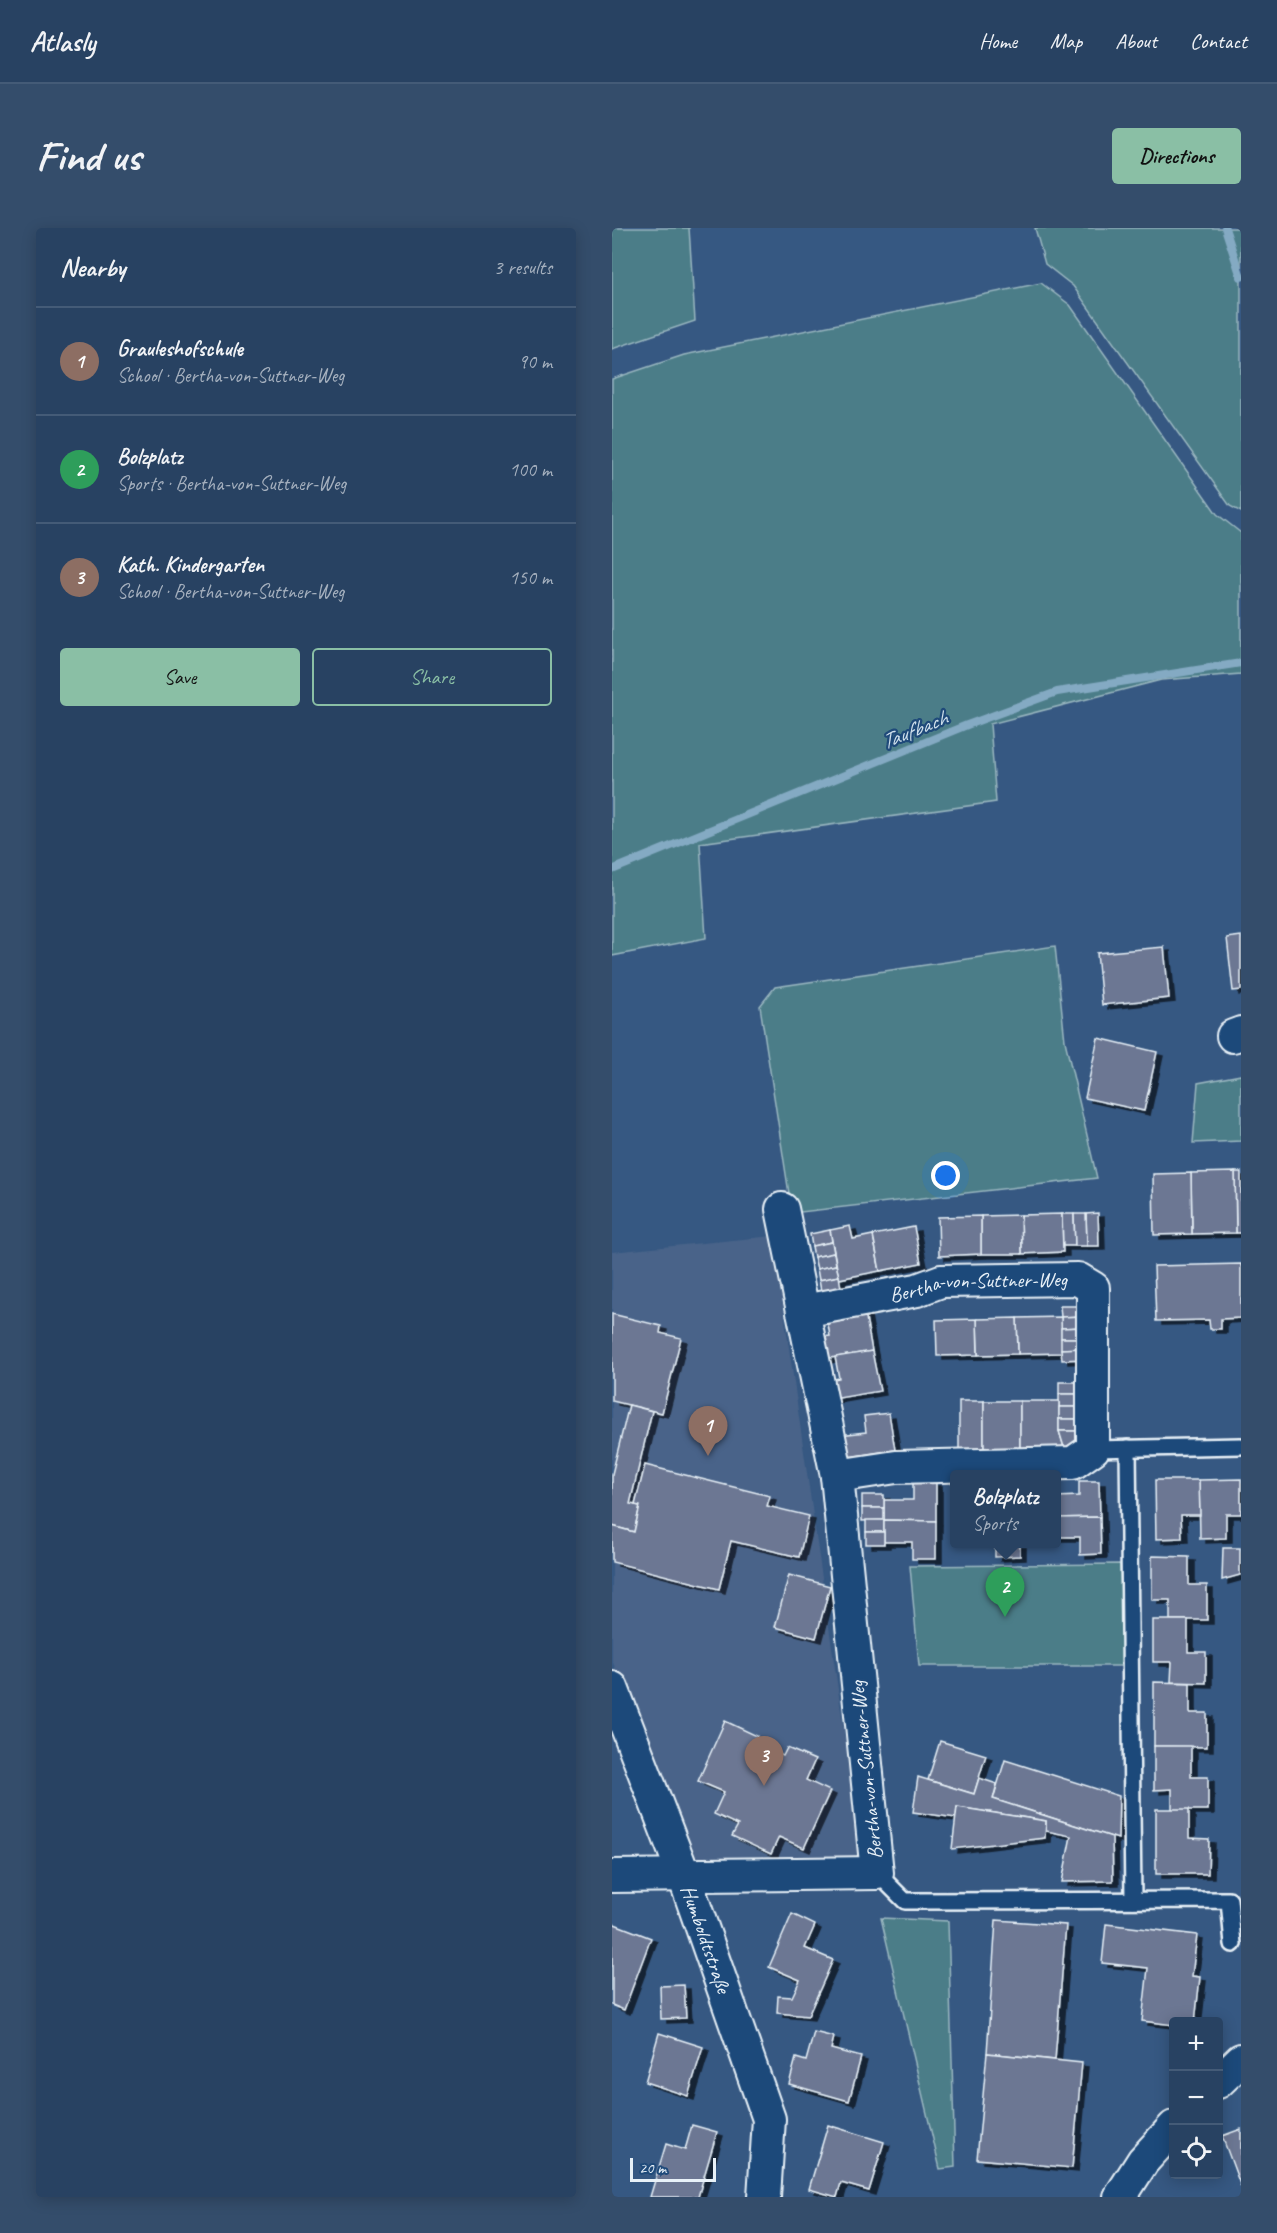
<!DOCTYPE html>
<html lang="en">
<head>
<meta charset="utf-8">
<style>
	:root { --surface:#284262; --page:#344d6b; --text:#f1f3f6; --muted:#a5b0be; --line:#445b77; --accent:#8abfa5 }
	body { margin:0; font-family:Caveat,sans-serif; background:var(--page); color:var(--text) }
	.controls { position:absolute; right:18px; bottom:18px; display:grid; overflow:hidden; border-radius:6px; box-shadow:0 3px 15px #0003 }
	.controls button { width:54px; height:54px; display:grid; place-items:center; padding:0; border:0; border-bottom:2px solid var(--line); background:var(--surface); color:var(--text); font:30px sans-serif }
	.scale { position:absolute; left:18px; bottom:15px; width:86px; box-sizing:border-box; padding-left:6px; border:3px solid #e8f1f8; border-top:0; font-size:16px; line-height:21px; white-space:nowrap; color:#e8f1f8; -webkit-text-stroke:4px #1f4a7a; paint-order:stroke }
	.you { position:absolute; left:334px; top:948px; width:21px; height:21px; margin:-15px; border:4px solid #fff; border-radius:50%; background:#1a73e8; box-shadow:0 0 0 9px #1a73e833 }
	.badge { display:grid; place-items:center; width:39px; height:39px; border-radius:50%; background:var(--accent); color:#fff; font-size:20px; font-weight:700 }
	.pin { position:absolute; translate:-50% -50px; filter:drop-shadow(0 2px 3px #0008) }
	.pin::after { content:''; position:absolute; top:32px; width:21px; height:18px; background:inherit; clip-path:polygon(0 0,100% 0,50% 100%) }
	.popup { position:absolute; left:338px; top:1242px; width:111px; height:78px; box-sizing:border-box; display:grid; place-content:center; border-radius:6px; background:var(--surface); filter:drop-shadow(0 2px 4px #0005); font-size:20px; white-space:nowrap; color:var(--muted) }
	.popup b { font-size:22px; color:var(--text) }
	.popup::after { content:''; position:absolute; left:50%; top:100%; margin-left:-12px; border:12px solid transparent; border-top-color:var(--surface) }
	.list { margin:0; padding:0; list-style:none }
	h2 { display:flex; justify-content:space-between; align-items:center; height:78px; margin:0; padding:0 24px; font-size:26px }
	h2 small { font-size:20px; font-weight:400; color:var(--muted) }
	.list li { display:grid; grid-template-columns:39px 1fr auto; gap:18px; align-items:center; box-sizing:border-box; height:108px; padding:0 24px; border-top:2px solid var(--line) }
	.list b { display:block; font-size:22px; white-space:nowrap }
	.list p { margin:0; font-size:20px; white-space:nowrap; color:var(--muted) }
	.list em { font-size:20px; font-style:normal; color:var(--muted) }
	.actions { display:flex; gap:12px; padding:18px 24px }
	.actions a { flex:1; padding:14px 0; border:2px solid var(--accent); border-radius:6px; text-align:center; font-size:21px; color:var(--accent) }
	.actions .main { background:var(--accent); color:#111 }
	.icon { flex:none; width:33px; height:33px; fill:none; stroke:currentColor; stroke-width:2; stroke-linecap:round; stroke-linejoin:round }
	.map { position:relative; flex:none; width:629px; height:1969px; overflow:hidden; border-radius:6px }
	header { display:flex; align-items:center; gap:36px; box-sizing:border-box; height:84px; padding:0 30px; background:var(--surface); border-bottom:2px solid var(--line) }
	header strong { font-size:28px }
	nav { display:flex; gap:33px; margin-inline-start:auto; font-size:21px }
	.intro { display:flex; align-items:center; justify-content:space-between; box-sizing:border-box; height:144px; padding:0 36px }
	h1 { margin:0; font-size:42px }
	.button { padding:15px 27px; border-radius:6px; background:var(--accent); color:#111; font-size:21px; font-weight:700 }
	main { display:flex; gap:36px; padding:0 36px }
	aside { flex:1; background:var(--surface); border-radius:6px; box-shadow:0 3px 15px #0003 }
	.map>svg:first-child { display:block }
	.built { fill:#496489 }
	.green { fill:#4c7d88; stroke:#9ab7c0; stroke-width:1.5 }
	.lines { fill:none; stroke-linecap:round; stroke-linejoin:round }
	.stream { stroke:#84aac3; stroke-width:8 }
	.building { fill:#6c7793; stroke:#e8f1f8; stroke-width:1.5; filter:url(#shadow) }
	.lane-casing { stroke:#e8f1f8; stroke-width:20 }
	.street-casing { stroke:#e8f1f8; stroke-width:36 }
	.lane { stroke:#1f4a7a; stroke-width:15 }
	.street { stroke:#1f4a7a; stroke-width:32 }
	.labels { text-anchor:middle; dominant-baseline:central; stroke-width:4.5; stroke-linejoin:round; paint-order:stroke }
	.street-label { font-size:21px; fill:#e8f1f8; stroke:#1f4a7a }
	.water-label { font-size:22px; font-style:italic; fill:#cfdfeb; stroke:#1f4a7a }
</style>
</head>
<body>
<header>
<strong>Atlasly</strong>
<nav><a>Home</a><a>Map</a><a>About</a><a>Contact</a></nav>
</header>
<div class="intro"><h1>Find us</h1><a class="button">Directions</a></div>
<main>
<aside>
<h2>Nearby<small>3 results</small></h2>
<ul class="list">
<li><span class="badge" style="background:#8d6e63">1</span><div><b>Grauleshofschule</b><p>School · Bertha-von-Suttner-Weg</p></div><em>90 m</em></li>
<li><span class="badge" style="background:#2e9e5b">2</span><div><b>Bolzplatz</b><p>Sports · Bertha-von-Suttner-Weg</p></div><em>100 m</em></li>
<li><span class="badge" style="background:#8d6e63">3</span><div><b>Kath. Kindergarten</b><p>School · Bertha-von-Suttner-Weg</p></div><em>150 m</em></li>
</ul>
<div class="actions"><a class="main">Save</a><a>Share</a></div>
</aside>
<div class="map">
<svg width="629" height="1969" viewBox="0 0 629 1969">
	<defs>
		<filter id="shadow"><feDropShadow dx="6" dy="4" stdDeviation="0" flood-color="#0009"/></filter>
	</defs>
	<rect width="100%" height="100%" fill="#365882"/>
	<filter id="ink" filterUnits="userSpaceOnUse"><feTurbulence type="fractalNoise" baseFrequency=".0167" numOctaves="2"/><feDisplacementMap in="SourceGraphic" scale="12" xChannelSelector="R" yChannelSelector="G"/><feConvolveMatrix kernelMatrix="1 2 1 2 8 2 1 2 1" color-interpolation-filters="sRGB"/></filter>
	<g filter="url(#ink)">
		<path class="built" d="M161 1008 251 1636 80 1637 0 1432V1024Z"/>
		<g class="green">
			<path d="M0 0H77L83 93 0 121Z"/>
			<path d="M423 0H629V284L618 278 461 58 433 36Z"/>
			<path d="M429 55 458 77 605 286 629 305V446L549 452 378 496 384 574 88 615 94 710 0 728V151L72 127Z"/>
			<path d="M443 718 453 813 485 950 180 985 148 778 163 759Z"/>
			<path d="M629 847V913L581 915 586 855Z"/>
			<path d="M508 1336 512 1438H307L298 1338Z"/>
			<path d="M269 1690 336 1693 343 1939 328 1941Z"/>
		</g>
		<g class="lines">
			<g class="stream">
				<path d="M613 0 629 49"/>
				<path d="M0 642 355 497 445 464 629 435"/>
			</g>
		</g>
		<g class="building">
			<path d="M629 708V762L621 763 615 710Z"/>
			<path d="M552 719 557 770 490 777 485 725Z"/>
			<path d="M486 810 545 824 532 883 473 870Z"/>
			<path d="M623 944H629V1005H624Z"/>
			<path d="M623 944 624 1005 580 1006 579 945Z"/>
			<path d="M579 945 580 1006 542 1007 541 946Z"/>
			<path d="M486 985 487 1018H475L474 986Z"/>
			<path d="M450 986 451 1024 410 1026 409 987Z"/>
			<path d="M450 986H462L463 1018H451Z"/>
			<path d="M462 986H474L475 1018H463Z"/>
			<path d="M409 987 410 1026H369V988Z"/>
			<path d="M369 988V1026L327 1028 326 989Z"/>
			<path d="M238 998 241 1011 261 1007 268 1043 227 1051 218 1002Z"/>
			<path d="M302 999 309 1035 268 1043 261 1007Z"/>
			<path d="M218 1002 220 1014 200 1018 198 1006Z"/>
			<path d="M220 1014 222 1025 202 1029 200 1018Z"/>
			<path d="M222 1025 224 1037 205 1041 202 1029Z"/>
			<path d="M629 1036V1090L609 1091V1101H598L597 1092 544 1093 542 1038Z"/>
			<path d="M224 1037 227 1048 207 1052 205 1041Z"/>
			<path d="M227 1048 229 1060 209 1063 207 1052Z"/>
			<path d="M448 1078H471V1088L449 1089Z"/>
			<path d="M253 1084 260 1123 213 1131 209 1109 218 1108 215 1091Z"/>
			<path d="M0 1086 49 1098 48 1105 69 1110 50 1185 0 1173Z"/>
			<path d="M471 1088V1099L449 1100V1089Z"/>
			<path d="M449 1089 450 1125 406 1126 405 1090Z"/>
			<path d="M405 1090 406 1126 366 1127 365 1091Z"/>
			<path d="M365 1091 366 1127 325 1128 324 1092Z"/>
			<path d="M471 1099 472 1110H449V1100Z"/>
			<path d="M449 1110H472V1120L449 1121Z"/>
			<path d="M472 1120V1131L450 1132 449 1121Z"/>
			<path d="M260 1123 268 1163 221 1171 217 1152 227 1150 223 1129Z"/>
			<rect x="447" y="1154" width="19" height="12"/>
			<rect x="447" y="1166" width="19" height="13"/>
			<rect x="347" y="1173" width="25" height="56"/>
			<rect x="372" y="1173" width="36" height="56"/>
			<path d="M408 1173H447V1203L455 1229H408Z"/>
			<path d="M17 1177 40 1183 18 1276 28 1278 22 1304 0 1298V1246Z"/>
			<path d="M447 1179H466L467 1191H447Z"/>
			<path d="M277 1185 283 1222 230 1230 227 1207 254 1204 252 1188Z"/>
			<path d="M447 1191H467L466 1203H447Z"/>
			<path d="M447 1203H466L467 1216 455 1229Z"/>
			<path d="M33 1237 158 1268 155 1278 197 1288 187 1329 119 1313 107 1361 0 1334V1298L22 1304 28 1278 23 1277Z"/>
			<path d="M629 1251V1286H614V1310L588 1311 587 1252Z"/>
			<path d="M543 1252H587L588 1287H569L570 1310 544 1311Z"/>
			<path d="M467 1253H487L488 1289 444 1290V1269L467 1268Z"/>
			<path d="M301 1254H324V1293L272 1292V1272H301Z"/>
			<rect x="250" y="1267" width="22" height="13"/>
			<path d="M250 1280H272V1292L250 1293Z"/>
			<path d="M488 1289 489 1326 468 1327V1309H444V1290Z"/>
			<rect x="254" y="1292" width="18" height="12"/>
			<path d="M272 1292 324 1293V1331H300V1314H272Z"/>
			<rect x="254" y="1304" width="18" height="12"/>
			<path d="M383 1316H408V1328L383 1329Z"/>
			<path d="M611 1320H628V1347L610 1352Z"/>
			<path d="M540 1328 577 1329V1357H595V1392H558V1372H540Z"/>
			<path d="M177 1347 218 1358 204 1410 163 1399Z"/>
			<path d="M541 1392H576V1424H594V1455L559 1454 560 1434H541Z"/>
			<path d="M542 1454 578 1455V1485H595V1519L542 1518Z"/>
			<path d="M113 1493 145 1508 142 1515 171 1528 175 1520 203 1532 194 1552 218 1563 192 1620 167 1609 159 1626 120 1608 126 1597 102 1586 112 1564 86 1553Z"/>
			<path d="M328 1513 374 1527 362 1566 316 1552Z"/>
			<path d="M542 1518H579V1549H596V1582H560V1561L542 1562Z"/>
			<path d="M393 1532 507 1568 506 1611 381 1571Z"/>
			<path d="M306 1549 362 1566 367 1550 385 1556 381 1571 500 1609 501 1653 450 1654 459 1608 434 1603V1593L345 1579 344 1590 301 1584Z"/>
			<path d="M345 1579 434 1593 433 1610 340 1621Z"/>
			<path d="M544 1581H577V1610L597 1611 596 1646H544Z"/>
			<path d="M180 1686 203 1697 193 1720 221 1732 196 1788 165 1785 166 1768 180 1769 188 1752 157 1739Z"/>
			<path d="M384 1692 454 1697 443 1832 375 1825Z"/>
			<path d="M0 1695 39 1710 12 1782 0 1777Z"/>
			<path d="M494 1696 585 1707 580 1748 588 1749 583 1794H562V1797L530 1793 536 1740 490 1735Z"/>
			<path d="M72 1757 74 1790 49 1791 48 1758Z"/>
			<path d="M202 1804 222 1809 219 1821 249 1829 237 1873 177 1856 184 1830 194 1833Z"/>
			<path d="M47 1805 91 1819 76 1868 33 1854Z"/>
			<path d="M375 1825 470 1835 460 1940 365 1931Z"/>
			<path d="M80 1897 105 1904 86 1969H38L54 1916 73 1922Z"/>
			<path d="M216 1897 272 1914 257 1963 229 1955 225 1969 197 1961Z"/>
			<path d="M629 1901V1959L610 1908Z"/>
		</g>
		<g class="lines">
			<g class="lane-casing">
				<g id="lane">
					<path d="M516 1220 521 1672"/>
					<path d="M481 1221 629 1218"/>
					<path d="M265 1645 293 1673 617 1672 621 1716"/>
				</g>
			</g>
			<g class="street-casing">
				<g id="street">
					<path d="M621 808 629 805"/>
					<path id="s1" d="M191 1083 305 1062 329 1053 466 1051 481 1060V1221L461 1235 284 1239 225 1248"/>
					<path id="s2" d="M0 1460 72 1648 157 1891 152 1969"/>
					<path d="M0 1648 265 1645 225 1248 170 981"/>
					<path d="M606 1854 629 1832"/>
					<path d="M508 1969 531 1933 562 1899"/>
				</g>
			</g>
			<use href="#lane" class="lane"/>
			<use href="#street" class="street"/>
		</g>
	</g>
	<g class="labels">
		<g class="street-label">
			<text stroke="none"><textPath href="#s1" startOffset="178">Bertha-von-Suttner-Weg</textPath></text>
			<text transform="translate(254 1542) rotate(-96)">Bertha-von-Suttner-Weg</text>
			<text stroke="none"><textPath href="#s2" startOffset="268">Humboldtstraße</textPath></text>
		</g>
		<g class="water-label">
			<text transform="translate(302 502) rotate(-22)">Taufbach</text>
		</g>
	</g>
</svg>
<div class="controls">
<button>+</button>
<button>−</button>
<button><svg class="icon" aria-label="locate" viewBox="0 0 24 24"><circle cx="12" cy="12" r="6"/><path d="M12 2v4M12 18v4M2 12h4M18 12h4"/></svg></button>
</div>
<div class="scale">20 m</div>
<div class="you"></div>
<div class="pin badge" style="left:96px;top:1228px;background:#8d6e63">1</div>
<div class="pin badge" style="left:393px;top:1389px;background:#2e9e5b">2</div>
<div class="popup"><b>Bolzplatz</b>Sports</div>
<div class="pin badge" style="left:152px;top:1558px;background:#8d6e63">3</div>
</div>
</main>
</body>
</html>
